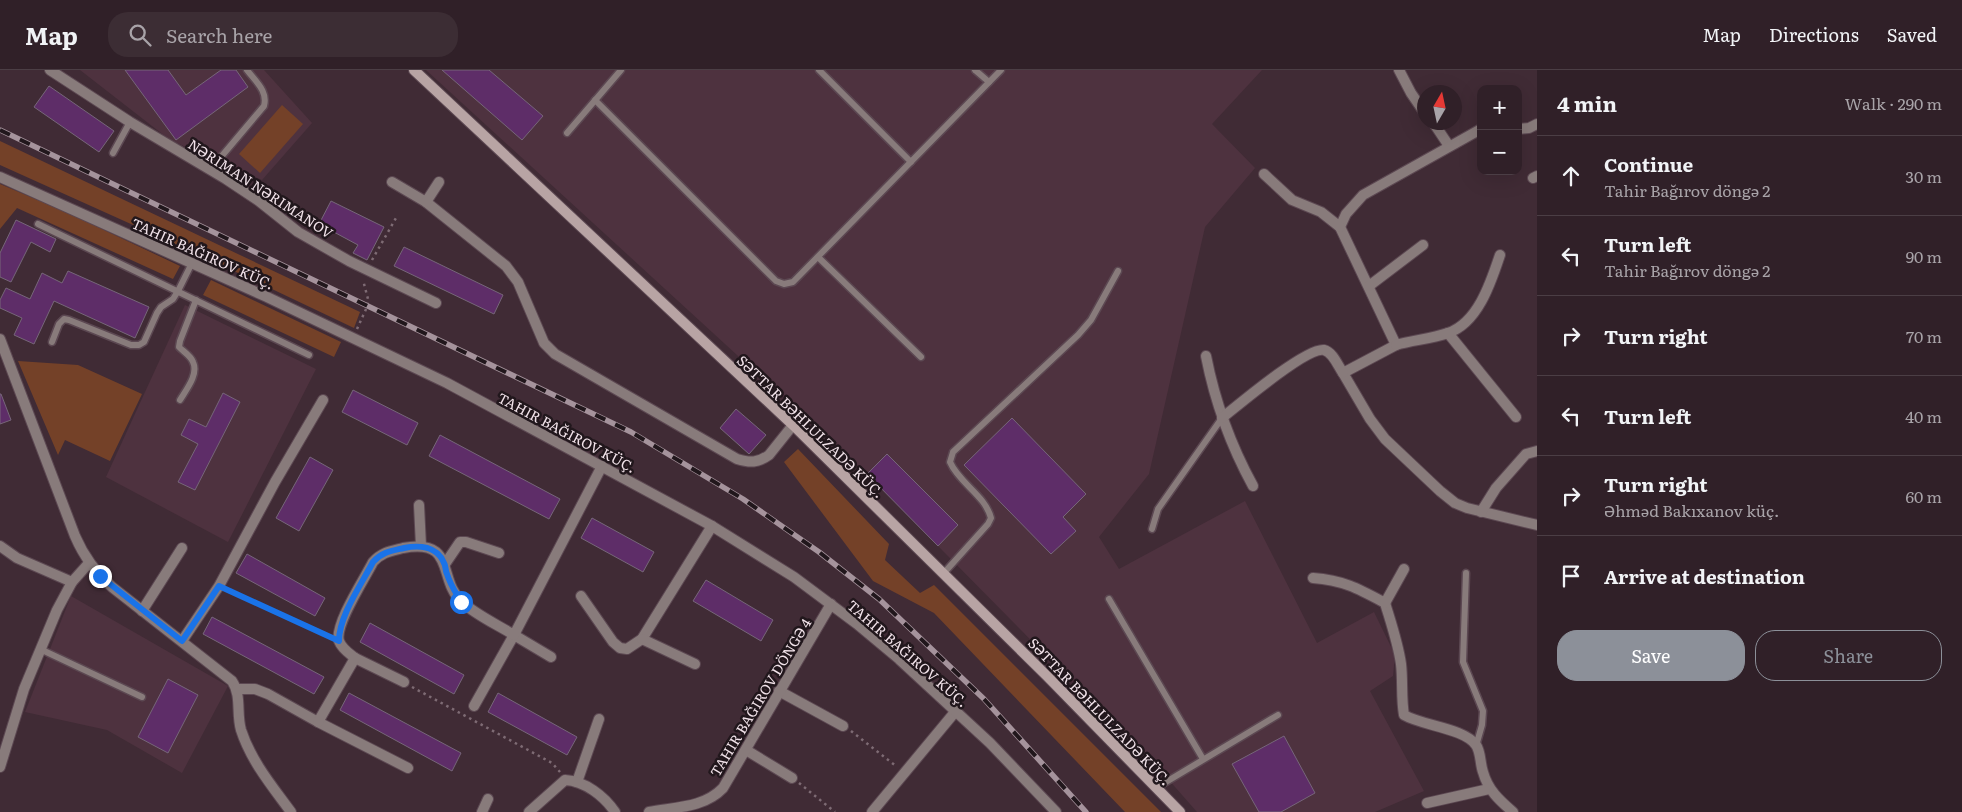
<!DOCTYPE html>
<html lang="en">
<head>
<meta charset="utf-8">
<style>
	:root { --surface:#302028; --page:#3c2d34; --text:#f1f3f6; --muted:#a8a3a8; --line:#4b3e45; --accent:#8c9099 }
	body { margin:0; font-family:Literata,serif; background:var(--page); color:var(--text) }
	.controls { position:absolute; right:15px; top:15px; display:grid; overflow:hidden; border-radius:10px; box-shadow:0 5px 20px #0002 }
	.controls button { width:45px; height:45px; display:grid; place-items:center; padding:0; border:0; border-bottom:1px solid var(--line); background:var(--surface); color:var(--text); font:25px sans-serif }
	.compass { position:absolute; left:1417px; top:15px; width:45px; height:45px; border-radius:50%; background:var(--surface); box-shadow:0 5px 20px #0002; rotate:9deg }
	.stop { position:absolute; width:15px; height:15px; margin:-11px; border:4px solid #1a73e8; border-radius:50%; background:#fff }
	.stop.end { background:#1a73e8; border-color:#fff; box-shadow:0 1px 5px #0008 }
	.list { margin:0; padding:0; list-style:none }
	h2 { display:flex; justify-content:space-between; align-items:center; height:65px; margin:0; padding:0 20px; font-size:21px }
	h2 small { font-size:16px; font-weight:400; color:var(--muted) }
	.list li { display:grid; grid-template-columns:32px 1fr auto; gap:15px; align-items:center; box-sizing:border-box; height:80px; padding:0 20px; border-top:1px solid var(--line) }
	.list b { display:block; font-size:19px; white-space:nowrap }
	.list p { margin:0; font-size:16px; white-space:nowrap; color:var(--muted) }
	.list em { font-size:16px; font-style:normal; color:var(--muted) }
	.actions { display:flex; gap:10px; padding:15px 20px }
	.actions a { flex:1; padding:11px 0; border:1px solid var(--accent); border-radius:20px; text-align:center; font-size:18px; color:var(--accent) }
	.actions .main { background:var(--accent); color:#fff }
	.icon { flex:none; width:28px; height:28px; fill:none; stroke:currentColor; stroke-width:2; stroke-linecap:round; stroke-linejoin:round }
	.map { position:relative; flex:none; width:1537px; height:742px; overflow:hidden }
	header { display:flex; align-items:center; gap:30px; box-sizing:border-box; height:70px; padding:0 25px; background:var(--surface); border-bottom:1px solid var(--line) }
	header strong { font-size:24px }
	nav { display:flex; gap:28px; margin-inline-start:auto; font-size:18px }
	.search { width:350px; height:45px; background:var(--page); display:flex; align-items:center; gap:12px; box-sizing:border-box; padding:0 18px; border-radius:20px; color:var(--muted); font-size:19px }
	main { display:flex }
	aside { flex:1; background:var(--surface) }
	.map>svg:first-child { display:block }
	.built { fill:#4e323f }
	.green { fill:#744128 }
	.building { fill:#5e2d68; stroke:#766679 }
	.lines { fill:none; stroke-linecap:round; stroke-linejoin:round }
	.service-casing { stroke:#5c4852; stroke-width:9 }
	.minor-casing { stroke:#5c4852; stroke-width:12 }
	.tertiary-casing { stroke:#5c4852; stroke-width:12 }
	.secondary-casing { stroke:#5c4852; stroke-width:12 }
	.path { stroke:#7e6b74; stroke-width:2.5; stroke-dasharray:2.5 4; stroke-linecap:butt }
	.service { stroke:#887b7b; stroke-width:6 }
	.minor { stroke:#887b7b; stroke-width:10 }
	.tertiary { stroke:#887b7b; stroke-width:10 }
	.secondary { stroke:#b8a4a4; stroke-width:10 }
	.rail-casing { stroke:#a5939c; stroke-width:5.5 }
	.rail { stroke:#21171c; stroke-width:4; stroke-dasharray:11; stroke-linecap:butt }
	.route { stroke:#1a73e8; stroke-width:6 }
	.labels { text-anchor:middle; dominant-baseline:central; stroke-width:5; stroke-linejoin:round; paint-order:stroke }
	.street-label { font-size:14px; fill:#f2e3ea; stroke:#21171c }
</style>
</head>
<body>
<header>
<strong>Map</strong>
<div class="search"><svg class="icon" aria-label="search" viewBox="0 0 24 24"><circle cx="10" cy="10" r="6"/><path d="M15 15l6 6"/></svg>Search here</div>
<nav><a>Map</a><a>Directions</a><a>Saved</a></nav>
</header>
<main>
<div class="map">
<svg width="1537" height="742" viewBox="0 0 1537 742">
	<rect width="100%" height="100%" fill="#402b35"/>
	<g class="built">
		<path d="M80 0H264L312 53 262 110 170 70Z"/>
		<path d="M426 0H1262L1212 54 1255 98 1205 157 1149 404 1099 467 1119 499 1245 431 1317 573 1374 542 1395 585 1393 606 1370 621 1424 721 1375 742H1197L1168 709 867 404Z"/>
		<path d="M185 235 316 299 228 472 106 407Z"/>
		<path d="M71 526 228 616 182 703 107 660 25 642Z"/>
	</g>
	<g class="green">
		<path d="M282 35 303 54 260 103 239 84Z"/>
		<path d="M0 71 360 242 354 258 213 191 0 95Z"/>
		<path d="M0 114 64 141 180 196 173 209 17 138 0 159Z"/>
		<path d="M211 210 341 272 334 287 203 225Z"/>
		<path d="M18 291 78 295 142 324 110 391 65 370 58 385Z"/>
		<path d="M798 379 889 474 885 490 920 523 934 515 1161 742H1125L934 543 873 511 784 392Z"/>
	</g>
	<g class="building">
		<path d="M125 0H168L186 25 221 0H236L248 17 176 70Z"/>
		<path d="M442 0H489L543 46 522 70Z"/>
		<path d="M49 16 114 61 99 82 34 37Z"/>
		<path d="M331 131 384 157 367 190 353 183 358 175 319 154Z"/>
		<path d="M16 150 56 169 50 182 31 172 11 212 0 207V183Z"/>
		<path d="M404 177 503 225 494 244 394 196Z"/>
		<path d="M68 201 149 237 135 268 54 231 34 274 14 265 22 248 0 238V230L6 218 30 229 42 203 62 213Z"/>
		<path d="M353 320 418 353 407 375 342 342Z"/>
		<path d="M223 323 240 332 195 420 178 412 198 374 181 365 189 349 206 357Z"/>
		<path d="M0 324H1L11 350 0 354Z"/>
		<path d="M736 339 766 365 749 384 720 358Z"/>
		<path d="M1012 348 1086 424 1063 447 1076 461 1051 484 964 395Z"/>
		<path d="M440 365 560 429 549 449 429 386Z"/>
		<path d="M887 384 958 455 938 476 867 404Z"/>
		<path d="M310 387 333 400 299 461 276 448Z"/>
		<path d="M592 448 654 482 643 502 581 468Z"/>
		<path d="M247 484 325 528 315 546 236 503Z"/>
		<path d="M706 510 773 550 761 571 693 531Z"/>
		<path d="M212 547 324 607 314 624 203 564Z"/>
		<path d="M370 553 464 605 454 624 360 572Z"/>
		<path d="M168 609 198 625 168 683 138 667Z"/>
		<path d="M349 623 461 683 452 701 340 640Z"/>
		<path d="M498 623 577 667 567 685 488 642Z"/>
		<path d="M1284 666 1315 723 1281 742H1259L1232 694Z"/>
	</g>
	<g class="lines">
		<g class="service-casing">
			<g id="service">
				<path d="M819 0 911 92"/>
				<path d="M975 0 989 12"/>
				<path d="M595 30 776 211 784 214 793 212 1001 0"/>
				<path d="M567 63 621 0"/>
				<path d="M113 83 130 52"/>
				<path d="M210 100 264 36C268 21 256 12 247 0"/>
				<path d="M38 154 309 285"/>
				<path d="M818 187 921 287"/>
				<path d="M52 272 59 254 64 249 69 250 131 275H139L144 272 157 243 161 237 173 229 178 221 192 193"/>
				<path d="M180 330C186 320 199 304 193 292 191 286 184 282 179 277L180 271 196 230"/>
				<path d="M1152 459 1158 439 1222 348"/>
				<path d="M1466 503 1463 592 1483 641 1482 655 1476 676"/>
				<path d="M943 504 988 454 991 448C985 425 959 413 950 392L953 382 1078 265 1091 250 1118 201"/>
				<path d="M1109 529 1203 689"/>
				<path d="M40 579 142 627"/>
				<path d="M1156 718 1278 645"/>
			</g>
		</g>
		<g class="minor-casing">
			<g id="minor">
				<path d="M50 0 130 52 226 109 259 131 298 162 349 191 436 233"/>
				<path d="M1399 0 1411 23 1424 42"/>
				<path d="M1433 52 1449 76"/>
				<path d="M1481 59 1363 125 1346 144 1340 157 1396 275 1343 303 1370 349 1385 369 1440 421 1455 433 1467 438 1537 455"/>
				<path d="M1518 59 1529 58 1537 54"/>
				<path d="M1264 104 1292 130 1321 142 1340 157"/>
				<path d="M1533 108 1537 106"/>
				<path d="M392 112 426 132 506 196 518 212 544 273 555 284 737 389C750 393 758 393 769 385L793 355"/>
				<path d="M426 132 439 112"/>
				<path d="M1369 216 1423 175"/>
				<path d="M1448 263 1516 347"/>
				<path d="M0 269 75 466C84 487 95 502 112 517L232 611C242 626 236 643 241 660 251 691 272 716 291 742"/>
				<path d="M1396 275C1413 270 1431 269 1448 263 1478 253 1491 212 1500 185"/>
				<path d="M1206 286C1215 332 1230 374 1253 416"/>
				<path d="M1222 348C1238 335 1307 277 1324 280 1333 282 1338 296 1343 303"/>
				<path d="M419 435 421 476"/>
				<path d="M1481 442 1496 418 1526 384 1537 381"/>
				<path d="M0 476 17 488 72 512"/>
				<path d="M445 494 460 472H466L499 483"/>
				<path d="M1313 508C1343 510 1359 519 1385 533 1391 553 1398 573 1401 594 1403 611 1401 628 1404 645 1423 656 1464 658 1476 675 1481 682 1480 694 1483 702 1488 720 1499 730 1513 742"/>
				<path d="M581 526 613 572 620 578 627 579 642 569 712 456"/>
				<path d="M1385 533 1404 499"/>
				<path d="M142 541 182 478"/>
				<path d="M642 569 695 594"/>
				<path d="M182 571 219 516 275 412 323 330"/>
				<path d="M355 588 404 612"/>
				<path d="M237 619H255L268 624 318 652 408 698"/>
				<path d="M779 621 843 656"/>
				<path d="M474 636 514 565 551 587"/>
				<path d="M318 652 355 588C350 584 342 579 339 571 334 555 365 508 373 492 382 482 391 481 403 478 457 468 437 510 462 532 476 545 498 555 514 565L602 396"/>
				<path d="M746 680 792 708"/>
				<path d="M0 697 24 619 57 540 72 512 89 493"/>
				<path d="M577 712 599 649"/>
				<path d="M1427 733 1489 719"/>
				<path d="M482 742 488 729"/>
				<path d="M529 742 565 710C585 711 604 726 615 742"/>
				<path d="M649 742C675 737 704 738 723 718L831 534"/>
				<path d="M872 742 955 642"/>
			</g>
		</g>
		<g class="tertiary-casing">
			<path id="tertiary" d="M0 107 267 227 447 313 712 456 794 507 857 554 899 589 990 673 1056 742"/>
		</g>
		<g class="secondary-casing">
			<path id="secondary" d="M414 0 793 355 1047 606 1180 742"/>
		</g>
		<g class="path">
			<path d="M372 190 396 148"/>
			<path d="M357 259 367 237 368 229 363 210"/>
			<path d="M229 520 329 565"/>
			<path d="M412 617 552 693 560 702"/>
			<path d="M851 661 896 696"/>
			<path d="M799 713 835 742"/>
		</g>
		<use href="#service" class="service"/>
		<use href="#minor" class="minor"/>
		<use href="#tertiary" class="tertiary"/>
		<use href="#secondary" class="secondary"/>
		<g class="rail-casing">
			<path id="rail" d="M0 60 631 362 743 429 819 482 879 529 984 629 1086 742"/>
		</g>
		<use href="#rail" class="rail"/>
	</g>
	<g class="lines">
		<path class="route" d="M100 506 182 571 219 516 339 571C339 546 361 515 373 492 382 482 391 481 404 478 419 475 437 476 444 493 446 496 445 500 447 504 450 514 456 523 461 532"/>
	</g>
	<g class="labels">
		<g class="street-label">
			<text transform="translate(261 118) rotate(33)">NƏRIMAN NƏRIMANOV</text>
			<text transform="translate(203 183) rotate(24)">TAHIR BAĞIROV KÜÇ.</text>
			<text transform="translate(811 356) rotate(44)">SƏTTAR BƏHLULZADƏ KÜÇ.</text>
			<text transform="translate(567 362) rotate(28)">TAHIR BAĞIROV KÜÇ.</text>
			<text transform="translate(908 583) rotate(41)">TAHIR BAĞIROV KÜÇ.</text>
			<text transform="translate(760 627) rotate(-59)">TAHIR BAĞIROV DÖNGƏ 4</text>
			<text transform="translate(1100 641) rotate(46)">SƏTTAR BƏHLULZADƏ KÜÇ.</text>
		</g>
	</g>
</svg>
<div class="controls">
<button>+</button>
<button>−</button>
</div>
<svg class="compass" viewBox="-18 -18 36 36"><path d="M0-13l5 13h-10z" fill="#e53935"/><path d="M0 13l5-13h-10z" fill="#a8a3a8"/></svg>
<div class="stop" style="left:461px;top:532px"></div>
<div class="stop end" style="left:100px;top:506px"></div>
</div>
<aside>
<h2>4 min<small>Walk · 290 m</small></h2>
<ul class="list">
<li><svg class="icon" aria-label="ahead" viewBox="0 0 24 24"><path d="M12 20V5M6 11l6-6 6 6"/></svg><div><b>Continue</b><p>Tahir Bağırov döngə 2</p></div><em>30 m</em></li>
<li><svg class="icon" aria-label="left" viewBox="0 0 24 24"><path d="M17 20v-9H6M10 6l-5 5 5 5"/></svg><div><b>Turn left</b><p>Tahir Bağırov döngə 2</p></div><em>90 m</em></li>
<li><svg class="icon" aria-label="right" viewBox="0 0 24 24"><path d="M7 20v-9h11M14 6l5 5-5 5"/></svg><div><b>Turn right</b></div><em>70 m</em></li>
<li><svg class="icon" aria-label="left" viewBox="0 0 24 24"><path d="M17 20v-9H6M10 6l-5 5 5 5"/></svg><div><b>Turn left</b></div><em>40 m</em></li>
<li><svg class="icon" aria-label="right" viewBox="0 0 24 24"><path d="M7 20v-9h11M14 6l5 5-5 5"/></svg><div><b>Turn right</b><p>Əhməd Bakıxanov küç.</p></div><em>60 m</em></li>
<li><svg class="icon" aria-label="arrive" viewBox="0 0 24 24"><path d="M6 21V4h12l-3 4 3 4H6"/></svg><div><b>Arrive at destination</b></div></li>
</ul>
<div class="actions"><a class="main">Save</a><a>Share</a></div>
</aside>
</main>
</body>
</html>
